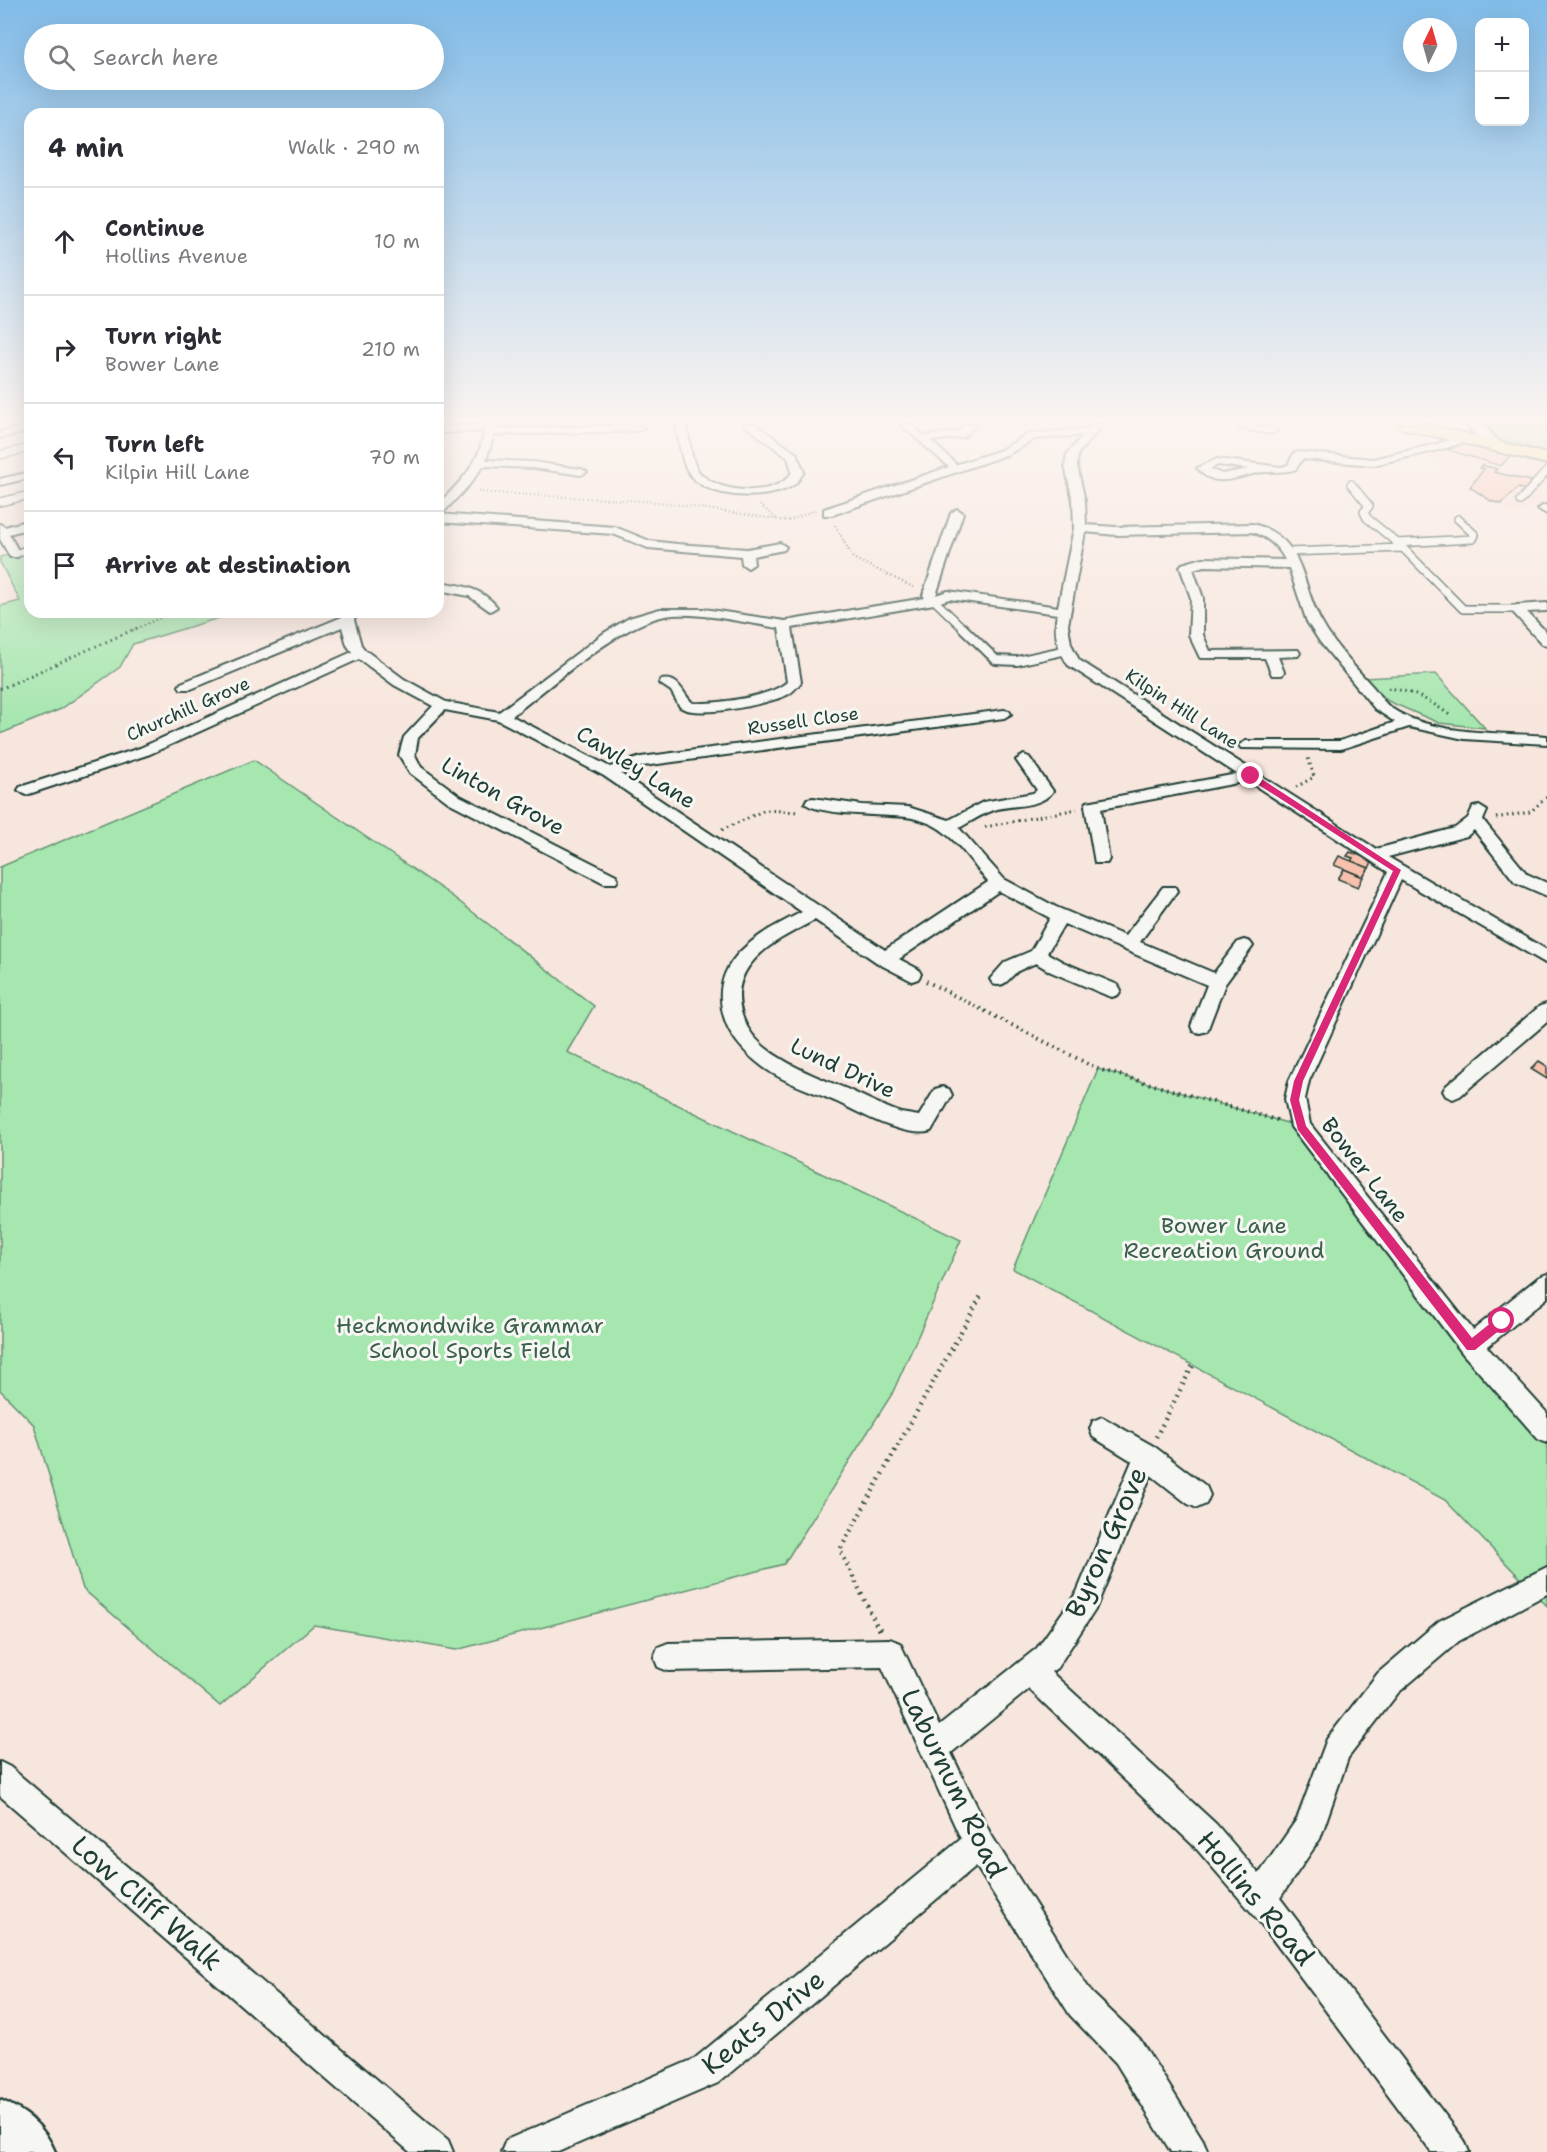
<!DOCTYPE html>
<html lang="en">
<head>
<meta charset="utf-8">
<style>
	:root { --surface:#fff; --page:#f7f7f7; --text:#2b2b33; --muted:#7c7c81; --line:#e1e1e2 }
	body { margin:0; font-family:"Shantell Sans",sans-serif; background:var(--page); color:var(--text) }
	.controls { position:absolute; right:18px; top:18px; display:grid; overflow:hidden; border-radius:12px; box-shadow:0 6px 24px #0002 }
	.controls button { width:54px; height:54px; display:grid; place-items:center; padding:0; border:0; border-bottom:2px solid var(--line); background:var(--surface); color:var(--text); font:30px sans-serif }
	.compass { position:absolute; left:1403px; top:18px; width:54px; height:54px; border-radius:50%; background:var(--surface); box-shadow:0 6px 24px #0002; rotate:5deg }
	.stop { position:absolute; width:18px; height:18px; margin:-14px; border:4px solid #db2777; border-radius:50%; background:#fff }
	.stop.end { background:#db2777; border-color:#fff; box-shadow:0 2px 6px #0008 }
	.list { margin:0; padding:0; list-style:none }
	h2 { display:flex; justify-content:space-between; align-items:center; height:78px; margin:0; padding:0 24px; font-size:26px }
	h2 small { font-size:20px; font-weight:400; color:var(--muted) }
	.list li { display:grid; grid-template-columns:39px 1fr auto; gap:18px; align-items:center; box-sizing:border-box; height:108px; padding:0 24px; border-top:2px solid var(--line) }
	.list b { display:block; font-size:22px; white-space:nowrap }
	.list p { margin:0; font-size:20px; white-space:nowrap; color:var(--muted) }
	.list em { font-size:20px; font-style:normal; color:var(--muted) }
	.icon { flex:none; width:33px; height:33px; fill:none; stroke:currentColor; stroke-width:2; stroke-linecap:round; stroke-linejoin:round }
	.map { position:relative; flex:none; width:1547px; height:2152px; overflow:hidden }
	.search { position:absolute; background:var(--surface); box-shadow:0 6px 24px #0002; left:24px; top:24px; width:420px; height:66px; display:flex; align-items:center; gap:15px; box-sizing:border-box; padding:0 21px; border-radius:33px; color:var(--muted); font-size:22px }
	.panel { position:absolute; background:var(--surface); box-shadow:0 6px 24px #0002; left:24px; top:108px; width:420px; height:510px; border-radius:18px }
	.map>svg:first-child { display:block }
	.built { fill:#f8dbcf }
	.green { fill:#a6e6af; stroke:#629272; stroke-width:1.5 }
	.building { fill:#f9c1ad; stroke:#1f3d34; stroke-width:1.5 }
	.lines { fill:none; stroke-linecap:round; stroke-linejoin:round }
	.lane-far1-casing { stroke:#1f3d34; stroke-width:10 }
	.lane-casing { stroke:#1f3d34; stroke-width:12 }
	.street-casing { stroke:#1f3d34; stroke-width:4 }
	.secondary-casing { stroke:#1f3d34; stroke-width:5 }
	.primary-casing { stroke:#1f3d34; stroke-width:4 }
	.path-far4 { stroke:#1f3d34; stroke-width:2; stroke-dasharray:1 3; stroke-linecap:butt }
	.path-far3 { stroke:#1f3d34; stroke-width:3; stroke-dasharray:1.5 4; stroke-linecap:butt }
	.path-far2 { stroke:#1f3d34; stroke-width:4; stroke-dasharray:1.5 4.5; stroke-linecap:butt }
	.path-far1 { stroke:#1f3d34; stroke-width:4.5; stroke-dasharray:1.5 5; stroke-linecap:butt }
	.path { stroke:#1f3d34; stroke-width:6; stroke-dasharray:2 7; stroke-linecap:butt }
	.lane-far1 { stroke:#f6f6f2; stroke-width:7 }
	.lane { stroke:#f6f6f2; stroke-width:8 }
	.street { fill:#f6f6f2; fill-rule:evenodd }
	.secondary { fill:#f6f6f2; fill-rule:evenodd }
	.primary { fill:#f5e382; fill-rule:evenodd }
	.route { fill:#db2777 }
	.labels { text-anchor:middle; dominant-baseline:central; stroke-width:6; stroke-linejoin:round; paint-order:stroke }
	.far-street-label { font-size:18px; fill:#1f3d34; stroke:#f6f6f2 }
	.street-label { font-size:22px; fill:#1f3d34; stroke:#f6f6f2 }
	.park-label { font-size:22px; fill:#3a5f4d; stroke:#f6f6f2 }
	.near-street-label { font-size:27px; fill:#1f3d34; stroke:#f6f6f2 }
</style>
</head>
<body>
<div class="map">
<svg width="1547" height="2152" viewBox="0 0 1547 2152">
	<rect width="100%" height="100%" fill="#f7e6dd"/>
	<filter id="ink" filterUnits="userSpaceOnUse"><feTurbulence type="fractalNoise" baseFrequency=".0167" numOctaves="2"/><feDisplacementMap in="SourceGraphic" scale="12" xChannelSelector="R" yChannelSelector="G"/><feConvolveMatrix kernelMatrix="1 2 1 2 8 2 1 2 1" color-interpolation-filters="sRGB"/></filter>
	<g filter="url(#ink)">
		<path class="built" d="M1464 442 1547 464V495L1539 505 1513 515 1420 454Z"/>
		<g class="green">
			<path d="M1482 424H1529L1547 427V453L1500 439Z"/>
			<path d="M30 549V612H239L133 644 120 667 61 709 0 734V606L20 601 0 562V557Z"/>
			<path d="M1436 674 1485 728 1439 723 1388 701 1365 678Z"/>
			<path d="M254 760 452 896 594 1006 567 1052 961 1240 892 1394 784 1564 456 1650 314 1625 220 1706 83 1589 34 1425 0 1390V867Z"/>
			<path d="M1098 1069 1301 1127 1547 1431V1606L1445 1500 1013 1269Z"/>
		</g>
		<g class="building">
			<path d="M1462 444 1510 456 1501 466 1448 450Z"/>
			<path d="M1482 465 1497 469 1494 472 1531 481 1526 490 1518 488 1501 504 1491 501 1470 487 1484 469 1479 468Z"/>
			<path d="M1350 852 1373 860 1369 868 1351 861 1353 858 1347 856Z"/>
			<path d="M1339 856 1369 868 1363 877 1334 865Z"/>
			<path d="M1344 869 1363 877 1358 887 1338 879Z"/>
			<path d="M1539 1061 1547 1066V1079L1531 1069Z"/>
		</g>
		<g class="lines">
			<g class="lane-far1-casing">
				<g id="lane-far1">
					<path d="M0 455 30 448"/>
					<path d="M1351 484 1369 506 1364 512 1367 518 1401 546"/>
					<path d="M1520 501 1547 471"/>
					<path d="M0 502 30 495"/>
					<path d="M1397 543 1473 539 1475 535 1458 519"/>
					<path d="M1287 552 1403 548 1463 609H1517"/>
					<path d="M14 554 30 549"/>
					<path d="M934 600 965 630"/>
				</g>
			</g>
			<g class="lane-casing">
				<path id="lane" d="M963 628 996 660 1017 661 1067 650"/>
			</g>
			<g class="street-casing">
				<g id="street">
					<path d="M495 424 496 429 639 425 644 428 639 431 494 435 486 460 533 462 581 469 587 472 581 475 533 468 483 466 469 485 442 514H438L615 527 650 541 677 544 747 549 780 543 786 547 784 550 753 556 754 564 748 568 742 564 741 556 648 548 613 534 438 522V504C459 484 481 462 484 431L438 433V427Z"/>
					<path d="M676 424H686C690 438 690 461 700 473 719 494 777 498 792 472L788 458 743 424H755L797 454 804 472C800 477 798 483 792 486 767 501 706 500 689 473 680 460 679 439 676 424Z"/>
					<path d="M900 424H911L924 436 957 432 966 424H977L964 437 931 441 954 462 955 465 1001 450 1028 434 1089 428 1092 424H1103L1078 454 1077 466 1085 501 1086 525 1116 527 1253 524C1306 538 1300 584 1322 623 1335 647 1355 667 1373 687 1379 694 1384 703 1391 708 1432 736 1500 732 1547 736V744L1464 739 1409 727 1341 749 1241 748 1239 745 1246 741H1340L1395 722 1375 709 1320 642 1307 622 1289 568 1204 566 1193 569 1203 598V635L1210 651 1298 650 1300 653 1298 656 1278 657 1284 672 1282 675H1272L1265 658H1200L1189 635 1191 598 1180 567 1182 564 1203 558 1285 560C1278 545 1267 537 1252 532L1116 535 1085 532 1068 625 1071 644 1079 660 1376 849 1455 828 1468 818 1473 807 1479 806 1487 811 1483 820 1527 874 1547 883V896L1515 882 1474 830 1467 836 1388 857 1547 950V964L1401 880 1309 1081 1305 1099 1310 1124 1473 1330 1539 1277 1547 1274V1298L1487 1347 1547 1413V1443L1538 1439 1463 1354 1291 1127 1285 1099 1289 1081 1388 872 1248 781 1101 809 1109 859 1107 863H1095L1085 806 1087 802 1237 774 1068 665C1058 649 1053 633 1057 614L949 599 934 604 792 628 801 682C797 687 793 692 787 695 768 704 698 719 680 707L671 691 659 683 661 680C680 676 682 694 693 703 715 704 771 697 787 682L779 628C746 623 696 611 665 616 620 624 550 687 512 716L610 767 641 757 1004 710 1009 711 1011 714 1004 718 643 766 621 774 885 950 988 882C972 863 955 836 933 825 925 821 914 818 906 817 888 815 815 815 805 803L807 799 813 798 862 805 908 807 949 820 983 802 1033 793 1037 790 1016 760 1024 755 1029 757 1053 791C1040 809 1013 804 994 810 982 814 970 822 959 828L1004 879 1056 907 1125 936 1163 887H1175L1177 891 1140 942 1214 973 1238 942 1244 940 1250 942 1253 946 1225 984 1207 1031 1200 1033 1193 1031 1191 1026 1207 985 1064 924 1047 953 1063 962 1118 985 1121 990 1118 995 1112 997 1106 995 1051 972 1036 963C1030 966 1023 968 1018 971 1008 978 1006 988 993 984L990 979 1005 962 1031 951 1050 918 999 891 899 959 918 969 921 974 918 979 912 981 879 964 815 920C777 940 726 963 742 1015 748 1034 763 1048 780 1058 801 1071 824 1080 847 1089 865 1097 882 1106 901 1113L919 1116 935 1089 942 1087 949 1089 952 1095 931 1131C906 1139 860 1113 837 1102 812 1091 785 1083 763 1067 746 1054 730 1038 724 1017 707 960 760 933 802 912L604 776 498 720 445 710 418 738 415 755 421 767 460 796 616 875 618 879 616 883H604L448 802 410 773 399 755 404 737 433 706 394 685 359 659 150 754 32 793 26 795 18 790 20 787 140 748 352 652 347 645 342 627 191 689H181L179 686 181 683 342 617 344 612H358L354 620 361 645 365 650 404 679 446 702 499 712 604 633 629 618 660 609H704L785 621 925 598 923 595 951 513 957 509 963 513 936 595 948 591 1058 607 1074 528 1073 501 1065 466 1067 454 1083 435 1035 439 1009 454 832 515H824V509L949 467Z"/>
					<path d="M1239 424 1272 428 1277 431 1272 434 1243 429 1239 428Z"/>
					<path d="M30 425V431L0 438V432Z"/>
					<path d="M1466 435 1471 438 1470 440 1443 449 1373 465 1302 459 1296 469C1285 473 1279 471 1268 472 1243 472 1217 493 1197 468L1217 459 1282 467 1288 465 1294 453 1298 452 1373 459 1436 444ZM1218 465 1249 469 1222 474 1210 469Z"/>
					<path d="M30 472V478L0 485V479Z"/>
					<path d="M1544 505 1547 506V514L1538 509Z"/>
					<path d="M30 520V528L9 534 20 554 18 557H10L0 539V524L5 527Z"/>
					<path d="M438 582C461 585 482 588 497 607L490 611 469 596 438 590Z"/>
					<path d="M1547 603V611L1527 612 1547 633V645L1542 644 1510 609 1517 605Z"/>
					<path d="M1547 1004V1022L1460 1096 1453 1099 1446 1096 1443 1091 1446 1086 1540 1006Z"/>
					<path d="M1102 1417 1155 1447 1206 1486 1210 1495 1206 1504 1197 1508 1188 1504 1151 1475 1095 1610 1057 1668 1051 1672 1216 1824 1259 1874 1297 1819 1327 1739 1378 1673 1439 1621 1547 1567V1594L1459 1641 1398 1693 1348 1758 1320 1839 1280 1898 1464 2140 1469 2152H1431L1259 1921 1194 1846 1029 1689 951 1753 990 1833 1076 1969 1092 1993 1140 2039 1203 2140 1208 2152H1171L1116 2063 1070 2015 976 1866 718 2083 558 2152H501L506 2140 694 2059 961 1839 882 1667 668 1671 658 1667 654 1657 658 1647 668 1643 890 1639 900 1643 939 1726 1037 1648 1077 1592 1132 1461 1093 1437 1090 1429 1093 1421Z"/>
					<path d="M0 1762 10 1767 448 2140 453 2152H410L0 1796Z"/>
				</g>
			</g>
			<g class="secondary-casing">
				<g id="secondary">
					<path d="M1465 424H1482L1502 445 1500 448H1488Z"/>
					<path d="M0 2100C26 2111 44 2126 55 2152H0Z"/>
				</g>
			</g>
			<g class="primary-casing">
				<path id="primary" d="M1398 424H1427L1547 454V464L1401 428Z"/>
			</g>
			<g class="path-far4">
				<path d="M478 492 660 502 788 521 815 510"/>
				<path d="M760 505 777 519"/>
				<path d="M835 525 853 558 915 588"/>
				<path d="M133 630 173 612"/>
			</g>
			<g class="path-far3">
				<path d="M1388 688C1413 691 1431 701 1451 716"/>
				<path d="M0 689 137 628"/>
				<path d="M1296 787 1314 777 1308 758"/>
				<path d="M1496 818 1530 812 1547 797"/>
				<path d="M985 827 1077 809"/>
				<path d="M722 830 765 810 800 812"/>
			</g>
			<path class="path-far2" d="M926 981 1098 1069 1280 1121"/>
			<g class="path-far1">
				<path d="M1156 1437 1193 1365"/>
				<path d="M879 1630 840 1550 982 1294"/>
			</g>
			<path class="path" d="M879 1628 880 1631"/>
			<use href="#lane-far1" class="lane-far1"/>
			<use href="#lane" class="lane"/>
			<use href="#street" class="street"/>
			<use href="#secondary" class="secondary"/>
			<use href="#primary" class="primary"/>
		</g>
	</g>
	<linearGradient id="sky" x2="0" y2="1"><stop stop-color="#81bbe8"/><stop offset="0.58" stop-color="#fbf4f0"/><stop offset="1" stop-color="#fbf4f0" stop-opacity="0"/></linearGradient>
	<rect width="1547" height="725" fill="url(#sky)"/>
	<path class="route" d="M1248 774H1254L1401 870 1303 1081 1299 1100 1306 1126 1472 1338 1497 1318H1506V1325L1475 1350H1467L1298 1130 1290 1100 1294 1081 1393 871 1248 778Z"/>
	<g class="labels">
		<g class="far-street-label">
			<text transform="translate(188 709) rotate(-24)">Churchill Grove</text>
			<text transform="translate(1182 709) rotate(33)">Kilpin Hill Lane</text>
			<text transform="translate(803 721) rotate(-8)">Russell Close</text>
		</g>
		<g class="street-label">
			<text transform="translate(636 767) rotate(32)">Cawley Lane</text>
			<text transform="translate(503 796) rotate(29)">Linton Grove</text>
			<text transform="translate(843 1068) rotate(25)">Lund Drive</text>
			<text transform="translate(1365 1170) rotate(52)">Bower Lane</text>
		</g>
		<g class="park-label">
			<text x="1224" y="1225">Bower Lane<tspan x="1224" dy="25">Recreation Ground</tspan></text>
			<text x="470" y="1325">Heckmondwike Grammar<tspan x="470" dy="25">School Sports Field</tspan></text>
		</g>
		<g class="near-street-label">
			<text transform="translate(1106 1542) rotate(-66)">Byron Grove</text>
			<text transform="translate(954 1783) rotate(64)">Laburnum Road</text>
			<text transform="translate(1256 1898) rotate(50)">Hollins Road</text>
			<text transform="translate(147 1903) rotate(41)">Low Cliff Walk</text>
			<text transform="translate(763 2022) rotate(-39)">Keats Drive</text>
		</g>
	</g>
</svg>
<div class="controls">
<button>+</button>
<button>−</button>
</div>
<svg class="compass" viewBox="-18 -18 36 36"><path d="M0-13l5 13h-10z" fill="#e53935"/><path d="M0 13l5-13h-10z" fill="#7c7c81"/></svg>
<div class="stop" style="left:1502px;top:1321px"></div>
<div class="stop end" style="left:1251px;top:776px"></div>
<div class="search"><svg class="icon" aria-label="search" viewBox="0 0 24 24"><circle cx="10" cy="10" r="6"/><path d="M15 15l6 6"/></svg>Search here</div>
<section class="panel">
<h2>4 min<small>Walk · 290 m</small></h2>
<ul class="list">
<li><svg class="icon" aria-label="ahead" viewBox="0 0 24 24"><path d="M12 20V5M6 11l6-6 6 6"/></svg><div><b>Continue</b><p>Hollins Avenue</p></div><em>10 m</em></li>
<li><svg class="icon" aria-label="right" viewBox="0 0 24 24"><path d="M7 20v-9h11M14 6l5 5-5 5"/></svg><div><b>Turn right</b><p>Bower Lane</p></div><em>210 m</em></li>
<li><svg class="icon" aria-label="left" viewBox="0 0 24 24"><path d="M17 20v-9H6M10 6l-5 5 5 5"/></svg><div><b>Turn left</b><p>Kilpin Hill Lane</p></div><em>70 m</em></li>
<li><svg class="icon" aria-label="arrive" viewBox="0 0 24 24"><path d="M6 21V4h12l-3 4 3 4H6"/></svg><div><b>Arrive at destination</b></div></li>
</ul>
</section>
</div>
</body>
</html>
